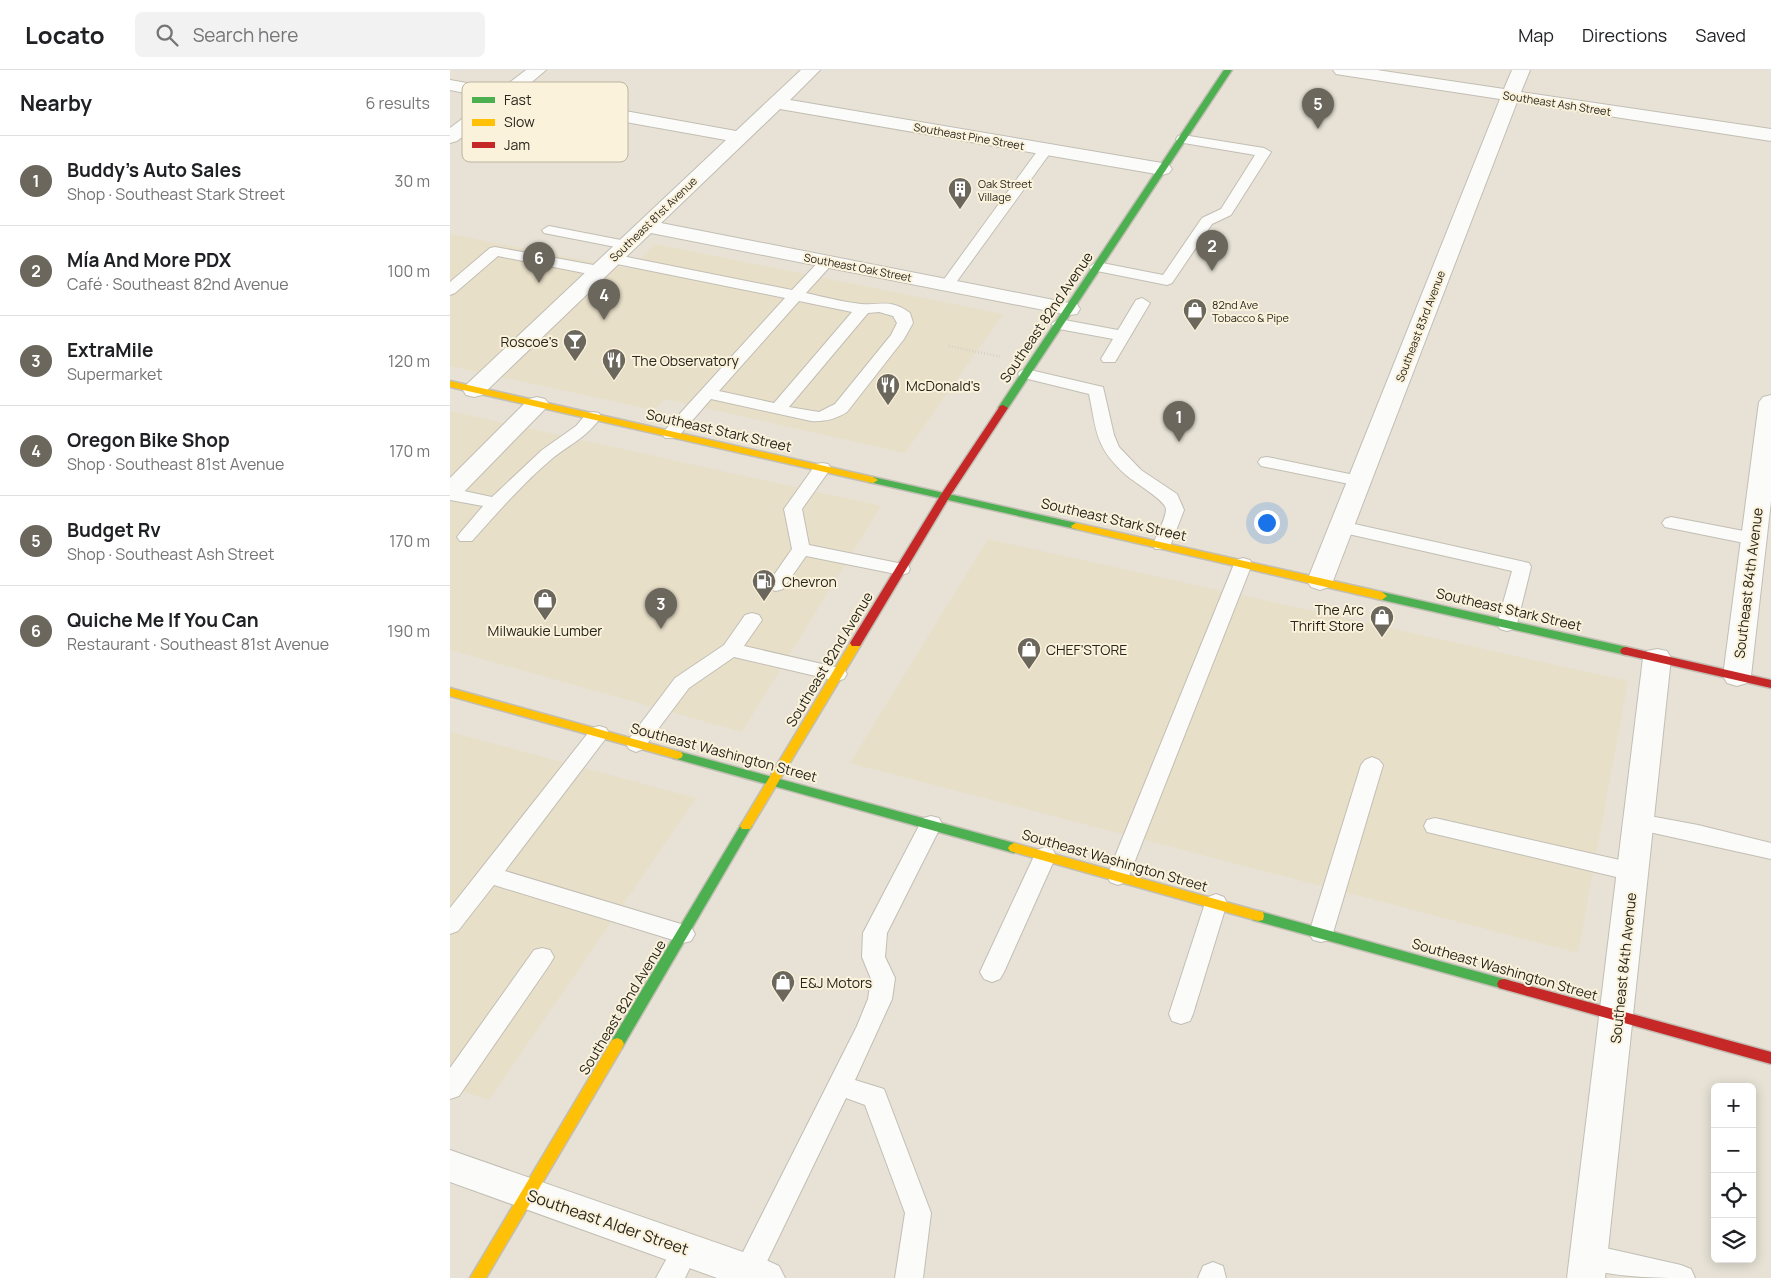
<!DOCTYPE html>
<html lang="en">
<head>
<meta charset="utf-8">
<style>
	:root { --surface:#fff; --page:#f2f2f2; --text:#202124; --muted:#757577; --line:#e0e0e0; --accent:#6b675d }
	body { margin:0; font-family:Manrope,sans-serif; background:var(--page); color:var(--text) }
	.controls { position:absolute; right:15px; bottom:15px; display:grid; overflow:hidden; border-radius:8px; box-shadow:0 2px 12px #0003 }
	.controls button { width:45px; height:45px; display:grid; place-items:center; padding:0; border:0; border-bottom:1px solid var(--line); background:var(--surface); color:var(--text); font:25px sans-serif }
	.you { position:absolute; left:816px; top:452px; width:18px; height:18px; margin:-12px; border:4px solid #fff; border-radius:50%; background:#1a73e8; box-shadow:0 0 0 8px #1a73e833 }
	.badge { display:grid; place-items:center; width:32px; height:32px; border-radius:50%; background:var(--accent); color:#fff; font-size:16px; font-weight:700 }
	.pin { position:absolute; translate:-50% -41px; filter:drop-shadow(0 1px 2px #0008) }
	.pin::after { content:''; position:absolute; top:26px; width:18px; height:15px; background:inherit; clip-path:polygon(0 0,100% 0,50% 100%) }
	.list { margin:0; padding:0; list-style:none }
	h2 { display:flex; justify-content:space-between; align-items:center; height:65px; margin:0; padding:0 20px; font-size:21px }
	h2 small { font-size:16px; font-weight:400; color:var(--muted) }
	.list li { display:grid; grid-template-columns:32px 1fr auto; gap:15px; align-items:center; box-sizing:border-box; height:90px; padding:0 20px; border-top:1px solid var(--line) }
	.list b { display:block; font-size:19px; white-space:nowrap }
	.list p { margin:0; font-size:16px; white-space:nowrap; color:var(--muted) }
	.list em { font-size:16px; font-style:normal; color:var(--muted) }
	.icon { flex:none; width:28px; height:28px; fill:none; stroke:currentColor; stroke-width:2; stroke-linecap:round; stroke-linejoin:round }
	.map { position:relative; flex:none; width:1321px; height:1208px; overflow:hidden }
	header { display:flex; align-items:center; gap:30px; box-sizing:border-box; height:70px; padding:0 25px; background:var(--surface); border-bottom:1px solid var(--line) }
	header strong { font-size:24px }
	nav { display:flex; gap:28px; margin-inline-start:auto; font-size:18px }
	.search { width:350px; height:45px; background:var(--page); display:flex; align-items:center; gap:12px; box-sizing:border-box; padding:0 18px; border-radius:8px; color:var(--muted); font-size:19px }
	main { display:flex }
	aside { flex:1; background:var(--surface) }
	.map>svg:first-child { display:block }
	.built { fill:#e8dfc8 }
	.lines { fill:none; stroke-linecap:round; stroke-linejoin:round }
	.lane-casing { stroke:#c2beb4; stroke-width:2 }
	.street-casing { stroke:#c2beb4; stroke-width:2 }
	.fast-casing { stroke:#c2beb4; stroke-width:3 }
	.slow-casing { stroke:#c2beb4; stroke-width:3 }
	.jam-casing { stroke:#c2beb4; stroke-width:3 }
	.path { stroke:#c6c3c0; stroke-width:2.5; stroke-dasharray:0.5 2.5; stroke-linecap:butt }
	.lane { fill:#fbfbf9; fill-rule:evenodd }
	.street { fill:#fbfbf9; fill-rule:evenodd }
	.fast { fill:#4caf50; fill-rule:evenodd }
	.slow { fill:#ffc107; fill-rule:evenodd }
	.jam { fill:#c62828; fill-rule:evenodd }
	.labels { text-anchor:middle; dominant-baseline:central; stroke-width:4; stroke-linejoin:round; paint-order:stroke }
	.far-street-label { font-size:11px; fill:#28251d; stroke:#fbf2db }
	.far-poi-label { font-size:11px; fill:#28251d; stroke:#fbf2db; text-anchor:start }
	.street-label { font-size:14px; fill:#28251d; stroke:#fbf2db }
	.poi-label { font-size:14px; fill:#28251d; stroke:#fbf2db; text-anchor:start }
	.near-street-label { font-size:16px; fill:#28251d; stroke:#fbf2db }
	.key { fill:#fbf2db; stroke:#bcb4a2; stroke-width:1 }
	.key-label { font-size:14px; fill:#28251d }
</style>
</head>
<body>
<header>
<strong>Locato</strong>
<div class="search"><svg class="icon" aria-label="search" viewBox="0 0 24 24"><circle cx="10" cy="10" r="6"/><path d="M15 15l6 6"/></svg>Search here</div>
<nav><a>Map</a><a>Directions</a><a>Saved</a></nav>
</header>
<main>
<aside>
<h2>Nearby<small>6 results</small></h2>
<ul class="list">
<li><span class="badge">1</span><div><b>Buddy's Auto Sales</b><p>Shop · Southeast Stark Street</p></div><em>30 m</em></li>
<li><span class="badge">2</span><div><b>Mía And More PDX</b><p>Café · Southeast 82nd Avenue</p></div><em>100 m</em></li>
<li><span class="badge">3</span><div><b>ExtraMile</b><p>Supermarket</p></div><em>120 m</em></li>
<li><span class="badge">4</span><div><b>Oregon Bike Shop</b><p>Shop · Southeast 81st Avenue</p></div><em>170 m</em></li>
<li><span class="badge">5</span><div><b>Budget Rv</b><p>Shop · Southeast Ash Street</p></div><em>170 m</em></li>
<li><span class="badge">6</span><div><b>Quiche Me If You Can</b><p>Restaurant · Southeast 81st Avenue</p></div><em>190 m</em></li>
</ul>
</aside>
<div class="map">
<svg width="1321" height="1208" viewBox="0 0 1321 1208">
	<rect width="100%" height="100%" fill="#e7e2d5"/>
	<g class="built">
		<path d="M0 164 180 199 205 174 553 244 455 383 215 329 204 340 0 296Z"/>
		<path d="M0 341 431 436 292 662 0 580Z"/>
		<path d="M538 469 1178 611 1128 883 400 693Z"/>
		<path d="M0 662 246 728 39 1030 0 1017Z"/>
	</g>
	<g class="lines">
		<g class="lane-casing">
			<g id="lane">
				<path d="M733 65 814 78 821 82 781 145 762 154 722 213 717 215 642 200 639 197 647 192 713 205 752 148 771 139 805 85 728 72 726 69 728 66Z"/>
				<path d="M596 75 603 79 502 218H492L489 215 492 212 591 76Z"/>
				<path d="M99 156 176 171 183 175 176 179 94 163 92 160Z"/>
				<path d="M45 177 149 196 157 201 149 206 48 186 5 223 0 225V212L40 178Z"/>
				<path d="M162 184 342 220 372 188 377 186 385 191 356 223C374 227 393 232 411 234 431 236 439 228 460 243L463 253 454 269 397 342C386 349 374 352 361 351L261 329 227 368H215L212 364 215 360 335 228 157 192 154 189ZM349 231 402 242 324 333 269 321ZM429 242 443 246 447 253 441 265 385 334 369 342 339 337 418 243Z"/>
				<path d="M692 228 700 233 665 292H653L651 289 663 269 609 259 601 254 609 249 668 260 686 230Z"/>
				<path d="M576 299 653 317 664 365 669 377 691 400 727 424 734 440 719 479H705L703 475C706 465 716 449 716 439 715 430 685 413 676 405 645 377 647 363 639 324L570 307 568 304 570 301Z"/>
				<path d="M143 342 149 343 151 347C139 365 121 374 104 387 74 412 48 442 22 471H10L7 467 10 463 33 436 0 430V418L42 427 92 380 126 356 137 343Z"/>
				<path d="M817 387 909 406 915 407 918 411 915 415 909 416 811 396 808 392 811 388Z"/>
				<path d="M372 393 378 394 381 398 352 439 359 475 458 495 460 499 458 503 451 505 356 486 333 519 326 521 319 519 317 515 342 479 334 439 366 394Z"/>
				<path d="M1221 447 1304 463 1311 465 1313 469 1311 473 1304 475 1215 457 1212 453 1215 449Z"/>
				<path d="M891 451 1079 493 1081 497 1067 554 1064 559 1057 561 1050 559 1047 554 1062 501 885 461 882 457 885 453Z"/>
				<path d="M793 488 800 490 802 494 679 806 676 812 668 815 660 812 657 806 784 494 786 490Z"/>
				<path d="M302 543 309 545 312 550 294 576 394 599 397 604 394 609 387 611 284 587 239 618 193 679 186 682 179 679 176 674 179 669 225 608 274 575 295 545Z"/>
				<path d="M149 656 156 658 159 663 156 668 55 801 241 857 245 864 241 871 233 873 44 815 8 861 0 864V838L142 658Z"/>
				<path d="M922 687 929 690 933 695 883 863 879 870 871 872 863 870 859 863 911 695 915 690Z"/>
				<path d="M1189 744 1248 755 1321 773V789L1181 758 1178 752 1181 746Z"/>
				<path d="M481 746 489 748 492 754 437 863 435 887 445 908 442 929 405 1010 434 1019 481 1143 473 1208H445L455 1143 415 1035 396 1028 309 1208H288L284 1201 288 1192 407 956 418 929 421 909 412 887 413 863 473 748Z"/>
				<path d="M985 748 1183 793 1191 796 1194 802 1191 808 1183 811 977 762 974 756 977 750Z"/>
				<path d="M595 777 603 780 606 786 554 902 550 909 542 912 534 909 530 902 584 786 587 780Z"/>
				<path d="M766 824 774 827 777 833 743 944 740 951 731 954 722 951 719 944 755 833 758 827Z"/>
				<path d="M92 878 100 880 104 887 100 894 9 1026 0 1029V998L84 880Z"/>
				<path d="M236 1166 245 1170 249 1179 235 1208H206L227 1170Z"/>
				<path d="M1138 1174 1231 1195 1241 1199 1245 1208C1205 1208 1166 1208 1128 1196L1125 1187 1128 1178Z"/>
				<path d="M763 1192 773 1196 776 1208H748L753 1196Z"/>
			</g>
		</g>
		<g class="street-casing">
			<g id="street">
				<path d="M76 0H96L70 22 286 61 351 0H370L340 30 712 93 719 95 722 99 719 103 712 105 330 39 211 153 619 233 627 234 630 239 627 244 619 245 201 163 32 325 24 327 16 325 13 320 16 315 276 70 58 31 7 71 0 73V58L40 28 0 20V10L51 19Z"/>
				<path d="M883 0H927L1054 19 1062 0H1080L1071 22 1321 59V71L1067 32 883 511 879 517 870 520 861 517 857 511 1050 29 892 5 886 4Z"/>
				<path d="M1321 325V431L1301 606 1297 613 1287 616 1277 613 1273 606 1309 332 1313 327Z"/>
				<path d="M87 327 95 329 99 334 95 339 9 427 0 430V408L79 329Z"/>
				<path d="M1207 579 1217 581 1221 588 1155 1208H1117L1193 588 1197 581Z"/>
				<path d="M0 1080 316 1190 329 1196 335 1208H267L0 1112Z"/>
			</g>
		</g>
		<g class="fast-casing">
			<g id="fast">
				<path d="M774 0H782L558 338 553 341 550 340 548 338Z"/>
				<path d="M423 407 626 453 631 456 626 459 419 412 418 410Z"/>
				<path d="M932 522 1176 577 1182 581 1176 585 928 529 927 526Z"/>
				<path d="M227 681 564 773 568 775 570 778 568 781 564 783 223 688 221 685 223 682Z"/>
				<path d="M296 751 300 753 302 756 300 759 172 978 167 980 162 978 160 974 162 970 292 753Z"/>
				<path d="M808 841 1054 909 1059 910 1061 914 1059 918 1054 919 803 850 802 846 803 842Z"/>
			</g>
		</g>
		<g class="slow-casing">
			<g id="slow">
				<path d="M0 311 423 407 428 410 423 413 0 317Z"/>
				<path d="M626 453 932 522 937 526 932 530 622 458 621 456Z"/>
				<path d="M406 569 412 573 300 759H292L290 756 292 753 402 570Z"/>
				<path d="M0 618 227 681 231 682 233 685 231 688 227 689 0 626Z"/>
				<path d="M564 773 808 841 813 842 814 846 813 850 808 851 560 781 558 778 560 775Z"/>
				<path d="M167 968 172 970 174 974 172 978 36 1208H20L162 970Z"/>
			</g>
		</g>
		<g class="jam-casing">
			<g id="jam">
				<path d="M553 335 558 338 500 426 410 576H402L400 573 490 426 550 336Z"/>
				<path d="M1176 577 1321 610V618L1172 584 1170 581 1172 578Z"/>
				<path d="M1054 909 1321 982V994L1049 918 1047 914 1049 910Z"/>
			</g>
		</g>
		<path class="path" d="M499 276 552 287"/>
		<use href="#lane" class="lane"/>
		<use href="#street" class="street"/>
		<use href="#fast" class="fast"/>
		<use href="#slow" class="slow"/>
		<use href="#jam" class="jam"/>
	</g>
	<defs>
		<g id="building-pin" transform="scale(1.25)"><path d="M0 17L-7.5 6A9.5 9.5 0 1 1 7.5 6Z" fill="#6b675d" stroke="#fbf2db"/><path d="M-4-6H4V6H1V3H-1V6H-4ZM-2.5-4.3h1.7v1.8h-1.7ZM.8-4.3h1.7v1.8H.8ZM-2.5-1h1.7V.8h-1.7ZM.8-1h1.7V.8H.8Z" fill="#fff"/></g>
		<g id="shop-pin" transform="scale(1.25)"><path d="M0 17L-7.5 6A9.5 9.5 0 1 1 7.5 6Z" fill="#6b675d" stroke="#fbf2db"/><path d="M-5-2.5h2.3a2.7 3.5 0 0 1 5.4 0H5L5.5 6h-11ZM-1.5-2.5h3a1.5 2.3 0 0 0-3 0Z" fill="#fff"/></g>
		<g id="bar-pin" transform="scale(1.25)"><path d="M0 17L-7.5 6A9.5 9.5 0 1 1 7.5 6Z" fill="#6b675d" stroke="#fbf2db"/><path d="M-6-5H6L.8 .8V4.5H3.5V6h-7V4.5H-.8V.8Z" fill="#fff"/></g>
		<g id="restaurant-pin" transform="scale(1.25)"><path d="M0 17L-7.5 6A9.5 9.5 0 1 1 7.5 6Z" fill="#6b675d" stroke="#fbf2db"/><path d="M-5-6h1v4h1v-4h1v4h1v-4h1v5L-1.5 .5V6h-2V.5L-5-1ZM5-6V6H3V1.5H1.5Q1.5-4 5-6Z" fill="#fff"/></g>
		<g id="fuel-pin" transform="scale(1.25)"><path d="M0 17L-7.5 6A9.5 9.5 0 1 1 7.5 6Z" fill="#6b675d" stroke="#fbf2db"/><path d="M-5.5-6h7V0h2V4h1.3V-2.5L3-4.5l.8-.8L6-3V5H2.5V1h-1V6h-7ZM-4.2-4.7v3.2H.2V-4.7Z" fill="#fff"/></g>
	</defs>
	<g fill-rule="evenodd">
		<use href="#building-pin" x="510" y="119"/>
		<use href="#shop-pin" x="745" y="240"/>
		<use href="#bar-pin" x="125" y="271"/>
		<use href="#restaurant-pin" x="164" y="290"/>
		<use href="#restaurant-pin" x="438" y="315"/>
		<use href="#fuel-pin" x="314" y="511"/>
		<use href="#shop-pin" x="95" y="530"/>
		<use href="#shop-pin" x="932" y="547"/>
		<use href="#shop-pin" x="579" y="579"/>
		<use href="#shop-pin" x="333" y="912"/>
	</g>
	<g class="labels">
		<g class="far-street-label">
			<text transform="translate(1107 33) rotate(9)">Southeast Ash Street</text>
			<text transform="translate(519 66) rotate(10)">Southeast Pine Street</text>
			<text transform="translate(203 149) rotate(-44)">Southeast 81st Avenue</text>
			<text transform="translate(408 197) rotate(11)">Southeast Oak Street</text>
			<text transform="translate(970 256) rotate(-69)">Southeast 83rd Avenue</text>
		</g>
		<g class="far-poi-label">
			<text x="528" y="113">Oak Street<tspan x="528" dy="13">Village</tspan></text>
			<text x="762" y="234">82nd Ave<tspan x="762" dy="13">Tobacco &amp; Pipe</tspan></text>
		</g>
		<g class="street-label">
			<text transform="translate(596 247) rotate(-56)">Southeast 82nd Avenue</text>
			<text transform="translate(269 360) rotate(13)">Southeast Stark Street</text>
			<text transform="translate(664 449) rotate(13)">Southeast Stark Street</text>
			<text transform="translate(1298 513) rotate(-83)">Southeast 84th Avenue</text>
			<text transform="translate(1059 539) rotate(13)">Southeast Stark Street</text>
			<text transform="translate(379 589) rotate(-59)">Southeast 82nd Avenue</text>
			<text transform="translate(274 682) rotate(15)">Southeast Washington Street</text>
			<text transform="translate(665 790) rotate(16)">Southeast Washington Street</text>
			<text transform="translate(1173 898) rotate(-84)">Southeast 84th Avenue</text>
			<text transform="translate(1055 899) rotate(16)">Southeast Washington Street</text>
			<text transform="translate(172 937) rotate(-59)">Southeast 82nd Avenue</text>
		</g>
		<g class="poi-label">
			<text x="108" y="271" text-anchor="end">Roscoe's</text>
			<text x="182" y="290">The Observatory</text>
			<text x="456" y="315">McDonald's</text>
			<text x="332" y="511">Chevron</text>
			<text x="914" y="539" text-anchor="end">The Arc<tspan x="914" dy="16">Thrift Store</tspan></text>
			<text x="95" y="560" text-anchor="middle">Milwaukie Lumber</text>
			<text x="596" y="579">CHEF'STORE</text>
			<text x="350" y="912">E&amp;J Motors</text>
		</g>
		<g class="near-street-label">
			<text transform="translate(158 1152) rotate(19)">Southeast Alder Street</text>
		</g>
	</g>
	<rect x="12" y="12" width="166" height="80" rx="8" class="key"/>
	<rect x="22" y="27" width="23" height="6" fill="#4caf50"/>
	<rect x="22" y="49" width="23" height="7" fill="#ffc107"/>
	<rect x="22" y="72" width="23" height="6" fill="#c62828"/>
	<g class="key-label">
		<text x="54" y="35">Fast</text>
		<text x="54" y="57">Slow</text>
		<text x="54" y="80">Jam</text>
	</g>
</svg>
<div class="controls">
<button>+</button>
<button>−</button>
<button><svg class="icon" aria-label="locate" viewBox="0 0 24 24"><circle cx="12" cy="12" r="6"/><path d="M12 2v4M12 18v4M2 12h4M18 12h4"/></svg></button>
<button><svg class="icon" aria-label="layers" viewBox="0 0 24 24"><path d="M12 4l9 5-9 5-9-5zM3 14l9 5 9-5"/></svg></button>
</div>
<div class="you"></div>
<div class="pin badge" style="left:729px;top:372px">1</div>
<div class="pin badge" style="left:762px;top:201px">2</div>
<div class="pin badge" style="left:211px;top:559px">3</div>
<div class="pin badge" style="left:154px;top:250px">4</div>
<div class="pin badge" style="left:868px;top:59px">5</div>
<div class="pin badge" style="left:89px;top:213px">6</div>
</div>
</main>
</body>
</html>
